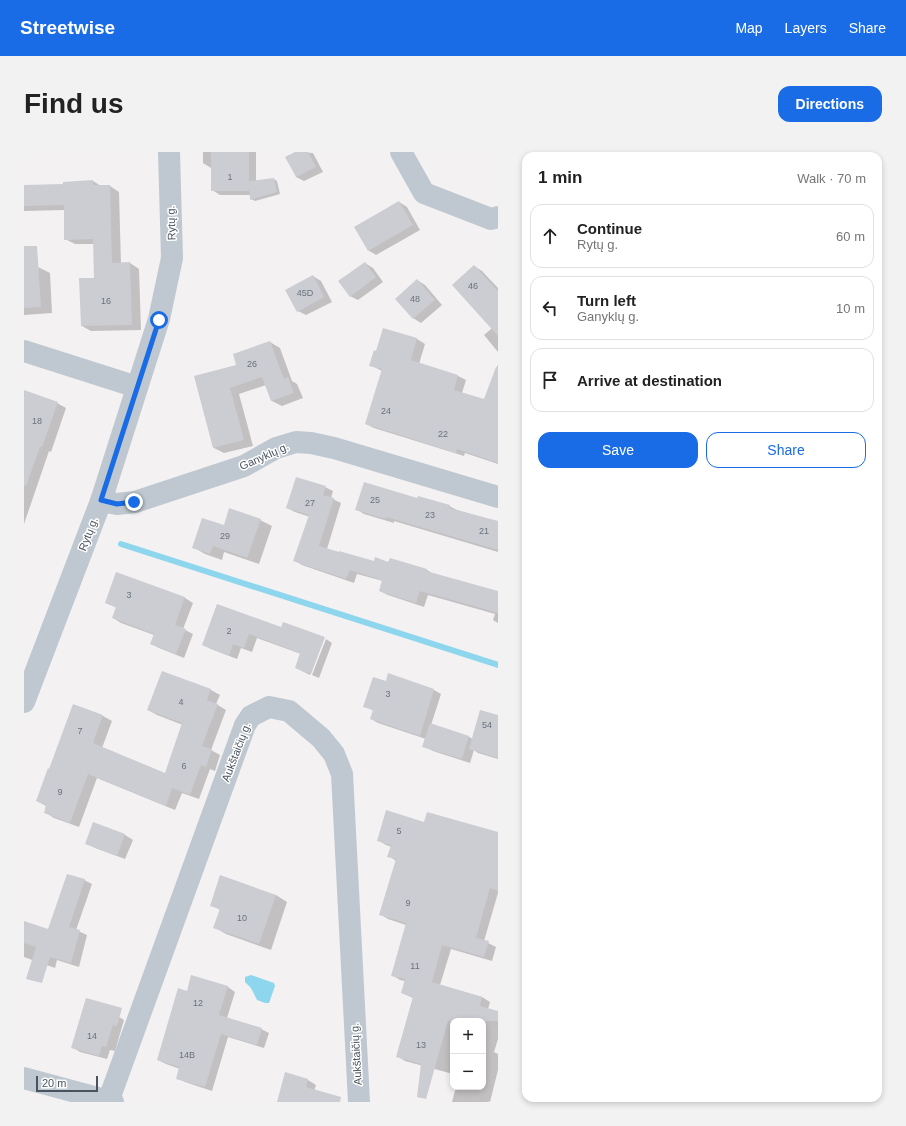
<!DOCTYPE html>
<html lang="en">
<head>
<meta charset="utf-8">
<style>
	:root { --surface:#fff; --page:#f2f2f2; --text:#222; --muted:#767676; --line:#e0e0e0; --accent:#196ce5 }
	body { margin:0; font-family:Arial,sans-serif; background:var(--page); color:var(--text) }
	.controls { position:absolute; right:12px; bottom:12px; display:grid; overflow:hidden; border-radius:8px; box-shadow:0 2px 6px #0003 }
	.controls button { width:36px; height:36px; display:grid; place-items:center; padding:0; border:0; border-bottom:1px solid var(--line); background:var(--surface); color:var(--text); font:20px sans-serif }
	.scale { position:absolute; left:12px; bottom:10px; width:62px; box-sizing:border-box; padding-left:4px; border:2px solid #49535f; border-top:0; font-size:11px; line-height:14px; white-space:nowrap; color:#49535f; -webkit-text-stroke:3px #fff; paint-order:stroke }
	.stop { position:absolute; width:12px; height:12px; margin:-9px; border:3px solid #196ce5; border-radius:50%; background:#fff }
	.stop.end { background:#196ce5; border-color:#fff; box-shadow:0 1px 4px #0008 }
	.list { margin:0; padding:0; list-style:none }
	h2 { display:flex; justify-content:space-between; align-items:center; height:52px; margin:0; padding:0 16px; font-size:17px }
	h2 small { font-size:13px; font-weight:400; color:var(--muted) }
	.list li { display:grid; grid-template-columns:26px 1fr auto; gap:12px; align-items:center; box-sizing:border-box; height:64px; margin:0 8px 8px; padding:0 8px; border:1px solid var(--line); border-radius:12px }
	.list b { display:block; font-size:15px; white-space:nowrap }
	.list p { margin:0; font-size:13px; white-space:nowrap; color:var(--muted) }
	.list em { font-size:13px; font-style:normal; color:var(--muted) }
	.actions { display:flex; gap:8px; padding:12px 16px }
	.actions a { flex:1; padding:9px 0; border:1px solid var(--accent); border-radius:12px; text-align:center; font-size:14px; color:var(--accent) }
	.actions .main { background:var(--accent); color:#fff }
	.icon { flex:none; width:22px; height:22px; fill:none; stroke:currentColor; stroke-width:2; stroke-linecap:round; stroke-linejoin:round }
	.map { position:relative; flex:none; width:474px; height:950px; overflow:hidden; border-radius:12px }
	header { display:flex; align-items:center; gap:24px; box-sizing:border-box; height:56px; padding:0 20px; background:var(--accent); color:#fff }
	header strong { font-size:19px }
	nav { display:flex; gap:22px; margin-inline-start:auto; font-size:14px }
	.intro { display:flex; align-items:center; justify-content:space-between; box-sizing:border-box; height:96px; padding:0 24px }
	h1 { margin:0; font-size:28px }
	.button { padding:10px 18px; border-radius:12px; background:var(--accent); color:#fff; font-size:14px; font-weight:700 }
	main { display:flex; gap:24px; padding:0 24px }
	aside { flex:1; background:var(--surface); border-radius:12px; box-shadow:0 2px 6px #0003 }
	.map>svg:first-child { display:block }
	.water { fill:#8ed6ed }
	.shadow { fill:#0003 }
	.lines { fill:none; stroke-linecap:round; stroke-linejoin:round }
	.stream { stroke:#8ed6ed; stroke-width:6 }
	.building { fill:#cbcdd3 }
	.minor { stroke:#bfc8d0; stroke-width:22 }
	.route { stroke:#196ce5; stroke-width:5 }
	.labels { text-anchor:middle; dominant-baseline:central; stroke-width:3; stroke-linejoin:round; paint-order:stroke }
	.number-label { font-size:9px; fill:#6a727c }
	.street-label { font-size:11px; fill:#49535f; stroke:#fff }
</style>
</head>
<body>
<header>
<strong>Streetwise</strong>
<nav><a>Map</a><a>Layers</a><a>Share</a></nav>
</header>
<div class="intro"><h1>Find us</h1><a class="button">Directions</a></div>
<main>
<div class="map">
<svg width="474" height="950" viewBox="0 0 474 950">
	<rect width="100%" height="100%" fill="#f3f1f1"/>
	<path class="water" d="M227 823 250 831 251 834 245 851H241L233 848 227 836 221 830V825Z"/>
	<g class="shadow">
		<path d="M179 0H232V29L250 27 253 29 256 42 231 49 227 47V43H196L188 38 187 16 179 11Z"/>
		<path d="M273 0 289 1 299 20 280 29 272 25Z"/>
		<path d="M69 29 77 34H86L95 40 97 112 106 111 115 117 117 178 67 179 58 174 71 126 70 92H51L41 87V58L0 59V34L40 33Z"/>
		<path d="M375 50 383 55 396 78 352 103 344 98Z"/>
		<path d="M341 111 349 116 359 130 334 148 326 144Z"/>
		<path d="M450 114 458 119 474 136V142Z"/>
		<path d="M0 115H14L26 121 28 161 0 163Z"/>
		<path d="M289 124 297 129 308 150 282 163 274 159Z"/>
		<path d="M393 128 401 133 418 153 397 171 389 166Z"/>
		<path d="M474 171V200L460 183Z"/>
		<path d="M360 177 393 187 401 192 395 212 434 224 442 228 438 241 461 249 474 212V312L441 301 440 304 350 276 342 272 358 219 346 213 353 200Z"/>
		<path d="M246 190 256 196 268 229 273 232 279 246 258 254 248 249 242 233 215 242 229 294 200 301 190 296 172 225 214 214Z"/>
		<path d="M0 239 33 251 42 256 27 300 25 299 0 372Z"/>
		<path d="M301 335 309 339 307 346 317 351 303 397 351 411H365L366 407 403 418 409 422 474 440V471L469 468 471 462 404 443 400 455 364 443 356 439 359 429 333 422 330 431 278 413 270 408 286 365 271 360 263 356Z"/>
		<path d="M394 347 425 354 433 358 474 370V400L370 369V371L340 362 332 357Z"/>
		<path d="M236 368 248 374 235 412 200 400 198 408 181 402 169 395 200 374Z"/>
		<path d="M93 421 161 446 169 451 159 477 169 482 160 506 135 496 127 492 130 483 97 471 89 466 93 456 82 451Z"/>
		<path d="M193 453 258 477 300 486 286 523 272 516 277 502 233 486 228 500 217 496 213 507 187 497 179 493Z"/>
		<path d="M302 487 308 491 295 526 288 523Z"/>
		<path d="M138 520 187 538 196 543 192 552 202 558 187 598 196 603 191 619 186 617 175 647 158 641 151 658 73 626 55 675 30 666 21 660 22 654 13 649 26 618 50 553 79 564 88 569 78 596 142 623 159 573 133 563 124 558Z"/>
		<path d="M365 522 410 538 417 542 407 573 445 585 449 587 474 564V607L454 601 450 598 446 611 409 599 401 595 402 587 354 571 347 567 350 559 340 554 362 530Z"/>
		<path d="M400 671 474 681V741L460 789 472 795 468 809 427 797 416 833 458 845 466 850 464 857 474 861V887L470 900 474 902V918L466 950H428L432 935H459V869H429V922L381 909 373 904 389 846 378 841 381 829 376 828 368 823 382 773 364 767 356 762 372 709 365 704 368 695 362 693 354 688Z"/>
		<path d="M70 672 101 683 109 688 101 707 71 696 63 691Z"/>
		<path d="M60 728 68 732 52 778 63 783 55 815 33 808 31 816 0 805V770L25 778Z"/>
		<path d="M252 743 263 750 247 798 202 782 190 775 196 758 187 753Z"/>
		<path d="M204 835 211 840 203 866 237 877 245 881 240 896 204 885 188 939 161 930 153 926 156 917 142 912 134 908 163 840Z"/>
		<path d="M92 863 100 868 91 899 86 898 83 907 56 900 48 895Z"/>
		<path d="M262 922 284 928 292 933 290 939 315 950H254Z"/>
	</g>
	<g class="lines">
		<path class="stream" d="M97 392 474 513"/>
	</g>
	<g class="building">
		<rect x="187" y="0" width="38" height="39"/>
		<path d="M271 0H284L292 15 272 25 261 5Z"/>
		<path d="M250 26 253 40 226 48 225 29Z"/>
		<path d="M69 28V33H86L88 111 106 110 108 173 57 174 55 126H70L69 87 40 88V53L0 54V33L39 32V30Z"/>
		<path d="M375 49 389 73 344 99 330 75Z"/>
		<path d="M0 94H13L17 155 0 156Z"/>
		<path d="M341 110 352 125 326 145 314 129Z"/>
		<path d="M450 113 474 139V184L428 133Z"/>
		<path d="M289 123 300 145 273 160 261 138Z"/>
		<path d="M393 127 411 148 389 167 371 147Z"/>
		<path d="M359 176 393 186 387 208 434 223 430 238 460 247 472 215H474V311L433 297 432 301 341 272 358 217 345 214 350 198 352 199Z"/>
		<path d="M246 189 260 227 264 225 270 241 247 249 238 225 206 236 220 288 189 296 170 224 212 213 209 202Z"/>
		<path d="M0 238 34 250 18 295H16L2 334 0 333Z"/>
		<path d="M272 325 302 334 299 343 310 346 295 394 315 400V399L350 409 351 405 364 410 366 406 403 417 402 419 474 439V461L396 439 392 451 355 439 358 428 326 418 322 427 269 409 285 363 262 356Z"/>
		<path d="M340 330 393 346 394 344 426 353 425 356 474 369V398L362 365V367L331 358Z"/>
		<path d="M205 356 237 367 223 406 189 394 186 402 168 396 178 366 200 373Z"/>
		<path d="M92 420 161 445 151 473 162 477 152 502 126 492 130 482 88 466 92 455 81 451Z"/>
		<path d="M193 452 257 475 259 470 301 485 287 522 271 516 276 501 225 482 220 496 209 492 205 504 178 493Z"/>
		<path d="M138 519 187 537 183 548 194 552 178 594 188 597 182 615 177 613 166 643 148 636 142 654 64 622 46 671 20 661 22 653 12 649 24 616 25 617 49 552 79 563 69 591 141 621 158 571 123 558Z"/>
		<path d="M364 521 410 537 396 584 346 567 349 558 339 555 349 525 362 529Z"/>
		<path d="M456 558 474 563V606L445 597Z"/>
		<path d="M406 571 445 584 438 607 398 595Z"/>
		<path d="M362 658 400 670 403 660 474 680V739L466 736 452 786 465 789 460 805 418 793 408 830 458 845 456 854 474 859V869H424L402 947 393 945 397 912 372 905 389 845 377 841 381 827 367 824 382 771 355 763 372 707 363 705 367 693 353 689Z"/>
		<path d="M69 670 101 682 93 704 61 692Z"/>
		<path d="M43 722 61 727 45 775 56 778 47 811 26 805 18 831 2 827 12 795 0 791V769L24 777Z"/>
		<path d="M196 723 252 743 235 792 189 776 196 757 186 754Z"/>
		<path d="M167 823 204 834 195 863 238 876 233 893 197 882 181 935 152 927 155 915 133 908 154 836 163 839Z"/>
		<path d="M62 846 98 856 93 874 89 873 82 895 78 894 75 904 47 896Z"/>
		<path d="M261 920 284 927 282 935 317 945 316 950H253Z"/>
	</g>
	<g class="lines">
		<g class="minor">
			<path d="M377 0 400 41 467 67 474 65"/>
			<path d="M0 199 113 235"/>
			<path d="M77 349 93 352 111 350 220 314 252 296 272 290 287 291 310 296 474 345"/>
			<path d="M0 550 77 349 135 167 148 106 145 0"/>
			<path d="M0 926 89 950"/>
			<path d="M84 950 221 573 227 564 245 555 265 559 297 586 310 602 318 622 335 950"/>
		</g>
	</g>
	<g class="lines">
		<path class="route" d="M110 350 93 352 77 348 135 168"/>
	</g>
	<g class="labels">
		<g class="number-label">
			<text x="206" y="25">1</text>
			<text x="449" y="134">46</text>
			<text x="281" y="141">45D</text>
			<text x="391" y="147">48</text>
			<text x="82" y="149">16</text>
			<text x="228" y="212">26</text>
			<text x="362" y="259">24</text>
			<text x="13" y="269">18</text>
			<text x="419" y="282">22</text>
			<text x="351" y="348">25</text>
			<text x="286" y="351">27</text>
			<text x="406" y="363">23</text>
			<text x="460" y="379">21</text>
			<text x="201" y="384">29</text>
			<text x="105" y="443">3</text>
			<text x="205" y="479">2</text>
			<text x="364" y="542">3</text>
			<text x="157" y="550">4</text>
			<text x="463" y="573">54</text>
			<text x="56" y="579">7</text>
			<text x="160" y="614">6</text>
			<text x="36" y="640">9</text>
			<text x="375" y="679">5</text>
			<text x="384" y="751">9</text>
			<text x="218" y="766">10</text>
			<text x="391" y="814">11</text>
			<text x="174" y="851">12</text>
			<text x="68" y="884">14</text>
			<text x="397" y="893">13</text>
			<text x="163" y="903">14B</text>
		</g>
		<g class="street-label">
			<text transform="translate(147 71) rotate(-92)">Rytų g.</text>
			<text transform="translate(240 304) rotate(-24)">Ganyklų g.</text>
			<text transform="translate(64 382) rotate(-69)">Rytų g.</text>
			<text transform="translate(212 600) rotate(-69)">Aukštaičių g.</text>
			<text transform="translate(332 902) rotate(-93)">Aukštaičių g.</text>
		</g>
	</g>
</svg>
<div class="controls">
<button>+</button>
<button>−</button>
</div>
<div class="scale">20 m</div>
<div class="stop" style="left:135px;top:168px"></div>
<div class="stop end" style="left:110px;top:350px"></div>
</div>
<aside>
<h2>1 min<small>Walk · 70 m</small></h2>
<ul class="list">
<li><svg class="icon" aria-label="ahead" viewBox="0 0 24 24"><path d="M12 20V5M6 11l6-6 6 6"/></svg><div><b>Continue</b><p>Rytų g.</p></div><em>60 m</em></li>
<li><svg class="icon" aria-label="left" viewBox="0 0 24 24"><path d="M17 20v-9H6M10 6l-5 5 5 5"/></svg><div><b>Turn left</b><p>Ganyklų g.</p></div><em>10 m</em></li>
<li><svg class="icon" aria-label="arrive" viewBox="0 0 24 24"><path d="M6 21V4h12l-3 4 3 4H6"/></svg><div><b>Arrive at destination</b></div></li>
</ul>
<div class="actions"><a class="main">Save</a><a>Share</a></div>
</aside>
</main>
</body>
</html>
